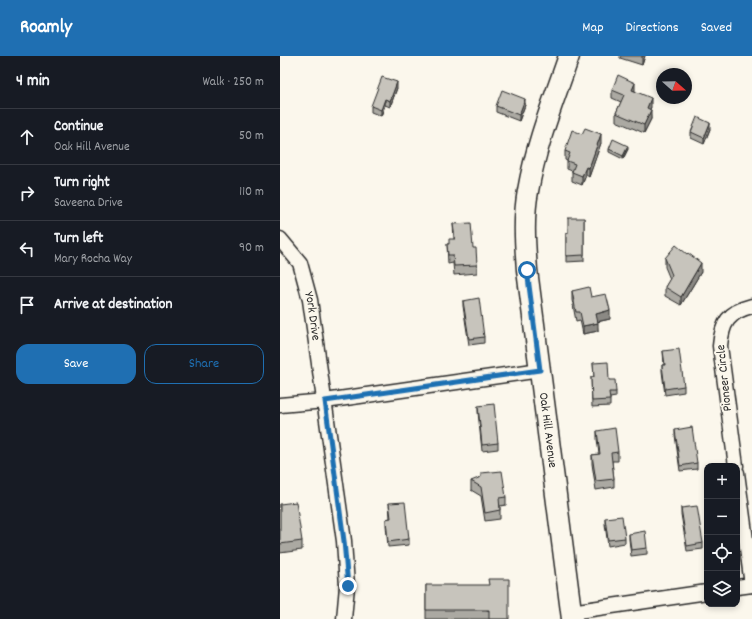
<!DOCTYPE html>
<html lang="en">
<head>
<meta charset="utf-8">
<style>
	:root { --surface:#171b24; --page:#242831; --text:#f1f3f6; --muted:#9ea1a6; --line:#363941; --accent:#1f6fb2 }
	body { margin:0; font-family:Dekko,sans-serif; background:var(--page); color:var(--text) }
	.controls { position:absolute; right:12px; bottom:12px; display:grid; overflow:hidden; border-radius:8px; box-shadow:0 2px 6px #0003 }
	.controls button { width:36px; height:36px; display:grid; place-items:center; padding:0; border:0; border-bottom:1px solid var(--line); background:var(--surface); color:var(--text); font:20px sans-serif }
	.compass { position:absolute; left:376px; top:12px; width:36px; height:36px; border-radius:50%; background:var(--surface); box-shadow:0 2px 6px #0003; rotate:110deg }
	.stop { position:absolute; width:12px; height:12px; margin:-9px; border:3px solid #1f6fb2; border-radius:50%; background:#fff }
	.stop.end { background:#1f6fb2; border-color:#fff; box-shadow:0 1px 4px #0008 }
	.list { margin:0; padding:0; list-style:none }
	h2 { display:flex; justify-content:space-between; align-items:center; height:52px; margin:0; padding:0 16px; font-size:17px }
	h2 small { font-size:13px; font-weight:400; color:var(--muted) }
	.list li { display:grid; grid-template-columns:26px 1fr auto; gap:12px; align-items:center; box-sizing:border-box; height:56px; padding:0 16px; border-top:1px solid var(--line) }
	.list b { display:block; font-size:15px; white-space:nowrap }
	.list p { margin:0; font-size:13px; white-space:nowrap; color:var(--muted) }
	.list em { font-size:13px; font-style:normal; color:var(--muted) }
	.actions { display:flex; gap:8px; padding:12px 16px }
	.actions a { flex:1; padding:9px 0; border:1px solid var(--accent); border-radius:12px; text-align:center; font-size:14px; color:var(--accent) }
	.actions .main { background:var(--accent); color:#fff }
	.icon { flex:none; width:22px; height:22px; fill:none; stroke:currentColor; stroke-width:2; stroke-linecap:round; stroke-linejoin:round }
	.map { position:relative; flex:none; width:472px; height:563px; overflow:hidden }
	header { display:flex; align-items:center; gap:24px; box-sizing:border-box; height:56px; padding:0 20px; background:var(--accent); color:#fff }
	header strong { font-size:19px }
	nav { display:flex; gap:22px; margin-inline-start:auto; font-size:14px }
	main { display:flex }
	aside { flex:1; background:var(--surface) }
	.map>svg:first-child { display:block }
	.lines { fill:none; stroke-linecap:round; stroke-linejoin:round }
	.street-casing { stroke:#2b2b2b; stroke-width:17 }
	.secondary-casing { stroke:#2b2b2b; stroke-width:23 }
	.street { stroke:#fbf7ec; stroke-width:14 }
	.secondary { stroke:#fbf7ec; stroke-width:20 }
	.wall { fill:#aba9a2; stroke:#2b2b2b }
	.shaded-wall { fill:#8b8984; stroke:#2b2b2b }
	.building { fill:#c7c4bc; stroke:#2b2b2b }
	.route { stroke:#1f6fb2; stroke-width:5 }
	.labels { text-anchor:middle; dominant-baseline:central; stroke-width:4; stroke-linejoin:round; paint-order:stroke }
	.street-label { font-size:13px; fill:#2b2b2b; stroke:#fbf7ec }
</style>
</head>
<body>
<header>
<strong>Roamly</strong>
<nav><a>Map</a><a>Directions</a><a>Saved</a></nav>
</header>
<main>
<aside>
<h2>4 min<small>Walk · 250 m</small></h2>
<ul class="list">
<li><svg class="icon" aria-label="ahead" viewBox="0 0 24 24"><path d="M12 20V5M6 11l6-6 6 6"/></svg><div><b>Continue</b><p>Oak Hill Avenue</p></div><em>50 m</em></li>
<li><svg class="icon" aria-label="right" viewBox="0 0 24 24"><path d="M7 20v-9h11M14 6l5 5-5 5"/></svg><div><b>Turn right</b><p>Saveena Drive</p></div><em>110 m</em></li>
<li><svg class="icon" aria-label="left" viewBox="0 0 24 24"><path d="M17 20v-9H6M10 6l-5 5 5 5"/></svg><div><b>Turn left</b><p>Mary Rocha Way</p></div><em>90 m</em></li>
<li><svg class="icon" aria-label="arrive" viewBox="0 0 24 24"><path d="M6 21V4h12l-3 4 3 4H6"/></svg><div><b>Arrive at destination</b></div></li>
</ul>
<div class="actions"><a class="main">Save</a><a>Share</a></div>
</aside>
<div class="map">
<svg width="472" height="563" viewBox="0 0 472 563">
	<rect width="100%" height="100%" fill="#fbf7ec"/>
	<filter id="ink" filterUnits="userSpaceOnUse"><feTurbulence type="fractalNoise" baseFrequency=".025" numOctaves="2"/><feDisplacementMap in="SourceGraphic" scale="8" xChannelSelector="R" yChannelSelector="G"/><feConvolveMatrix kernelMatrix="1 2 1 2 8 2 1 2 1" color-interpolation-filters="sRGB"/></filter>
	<g filter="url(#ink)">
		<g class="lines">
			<g class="street-casing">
				<g id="street">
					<path id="s1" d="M0 183 20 207 30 244 64 485 67 530 64 563"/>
					<path d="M0 349 45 345 260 314"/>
					<path d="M456 410 440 290C442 267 448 256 472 250"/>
					<path d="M457 417 472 529"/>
					<path d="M457 531 472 529"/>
					<path d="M291 556 427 536"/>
				</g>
			</g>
			<g class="secondary-casing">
				<g id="secondary">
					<path id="s2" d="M289 0C274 44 256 88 248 135 243 161 245 188 247 214L292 563"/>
				</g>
			</g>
			<use href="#street" class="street"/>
			<use href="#secondary" class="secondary"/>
		</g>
		<g class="wall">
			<path d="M340 0H365L362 9 340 2Z"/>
			<path d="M117 32 110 51 105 49 101 60 91 56V50Z"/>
			<path d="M332 34 355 35 371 51 370 53 371 63 364 77 336 65V57L341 46 332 42Z"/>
			<path d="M245 49 239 65 216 56V50Z"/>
			<path d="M430 73 424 88 411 82V76Z"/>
			<path d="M321 87 309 121 306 119 302 129 292 125V115L287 113V105L285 104V95Z"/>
			<path d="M329 93H348L343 103 329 96Z"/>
			<path d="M304 162V205L286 206V177H288Z"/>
			<path d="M173 168 193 192 197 209V217L174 219 173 207 168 208 167 188H169L174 183Z"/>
			<path d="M385 202 421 216 401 249 385 240V231L390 223 385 211Z"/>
			<path d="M292 235 311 241 330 263 317 266 318 275 303 278 300 264 296 265 292 244Z"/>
			<path d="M183 245 204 281V287L189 289 183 250Z"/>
			<path d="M383 295 404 330V336L385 339 382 315V309H384Z"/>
			<path d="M313 307 329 324 336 336V341L330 342V350L312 351 311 321H314Z"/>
			<path d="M198 350 218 387V393L202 395 198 356Z"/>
			<path d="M395 374 417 407V413L400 415 395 379Z"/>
			<path d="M317 375 338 396V405H332L334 423V431L316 434 312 408V399L319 398 317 383Z"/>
			<path d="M191 425 226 441V449L220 450V463L205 465 201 440 191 434Z"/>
			<path d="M109 447 129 483V489L108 491 106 469V463L110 462Z"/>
			<path d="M0 448 22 485V494L0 497Z"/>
			<path d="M401 452 423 487V493L407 495 401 458Z"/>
			<path d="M325 462 345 482V487L328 490 325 468Z"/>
			<path d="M349 478 367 492V498L351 500 349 483Z"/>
			<path d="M146 529 229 563H146Z"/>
		</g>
		<g class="shaded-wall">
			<path d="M362 0H365L362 9Z"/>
			<path d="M117 26V32L110 51V45Z"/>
			<path d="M355 27V35L352 34Z"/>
			<path d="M371 42V51L367 61V52Z"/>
			<path d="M105 43V49L101 60V54Z"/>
			<path d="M245 43V49L239 65V59Z"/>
			<path d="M371 54V63L364 77V69Z"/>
			<path d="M430 67V73L424 88V82Z"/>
			<path d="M321 78V87L309 121V112Z"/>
			<path d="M348 90V93L343 103V100Z"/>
			<path d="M306 111V119L302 129V120Z"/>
			<path d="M421 207V216L401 249V241Z"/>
			<path d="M330 254V263L316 266V258Z"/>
			<path d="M318 267V275L303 278V270Z"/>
		</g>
		<g class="building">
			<path d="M338 19 355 27 352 34 371 42 367 52 371 54 364 69 336 57 344 39 332 34Z"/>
			<path d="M102 21 117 26 110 45 105 43 101 54 91 50Z"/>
			<path d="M222 34 245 43 239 59 216 50Z"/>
			<path d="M417 61 430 67 424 82 411 76Z"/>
			<path d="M305 72 321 78 309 112 306 111 302 120 292 116 295 108 287 105 290 97 285 95 292 74 302 78Z"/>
			<path d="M333 83 348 90 343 100 329 93Z"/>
			<path d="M288 162H304V199L286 200V177H288Z"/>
			<path d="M191 167 193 192H196L197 209 174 210 173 199H168L167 188H169V183H175L173 168Z"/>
			<path d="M396 189 407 198 408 197 421 207 401 241 385 231 392 219 385 202Z"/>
			<path d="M309 231 311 241 326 238 330 254 316 258 318 267 303 270 300 256H296L292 235Z"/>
			<path d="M199 242 204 281 189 283 183 245Z"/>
			<path d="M399 293 404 330 385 333 382 309H385L383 295Z"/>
			<path d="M328 306 329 324H335L336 336H329L330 344 312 345 311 321H314L313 307Z"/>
			<path d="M214 348 218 387 202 389 198 350Z"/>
			<path d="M412 371 417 407 400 410 395 374Z"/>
			<path d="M335 372 338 396 331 397 334 423 316 425 312 399 320 398 317 375Z"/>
			<path d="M222 415 226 441 219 442 220 454 205 457 201 431 191 425 201 421V417Z"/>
			<path d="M16 446 22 485 0 488V448Z"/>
			<path d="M125 446 129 483 108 486 106 463 111 462 109 447Z"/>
			<path d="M417 450 423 487 407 490 401 452Z"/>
			<path d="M342 460 345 482 328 484 325 462Z"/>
			<path d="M365 475 367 492 351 494 349 478Z"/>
			<path d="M208 523H229V563H209V554H146V529H209Z"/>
		</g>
	</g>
	<g class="lines" filter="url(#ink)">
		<path class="route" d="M68 530 64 485 45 345 260 314 247 214"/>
	</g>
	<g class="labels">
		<g class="street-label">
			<text stroke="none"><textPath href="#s1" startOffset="86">York Drive</textPath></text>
			<text transform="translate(445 322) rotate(-96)">Pioneer Circle</text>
			<text stroke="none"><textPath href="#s2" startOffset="382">Oak Hill Avenue</textPath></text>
		</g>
	</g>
</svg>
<div class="controls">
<button>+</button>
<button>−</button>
<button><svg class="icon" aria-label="locate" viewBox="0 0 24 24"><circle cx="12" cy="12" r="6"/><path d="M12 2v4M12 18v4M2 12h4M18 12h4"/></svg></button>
<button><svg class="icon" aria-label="layers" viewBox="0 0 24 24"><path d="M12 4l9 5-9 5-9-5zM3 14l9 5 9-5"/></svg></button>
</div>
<svg class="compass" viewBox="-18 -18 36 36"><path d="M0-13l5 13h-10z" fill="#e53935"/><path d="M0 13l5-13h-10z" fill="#9ea1a6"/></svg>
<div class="stop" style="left:247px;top:214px"></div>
<div class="stop end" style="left:68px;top:530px"></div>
</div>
</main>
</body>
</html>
